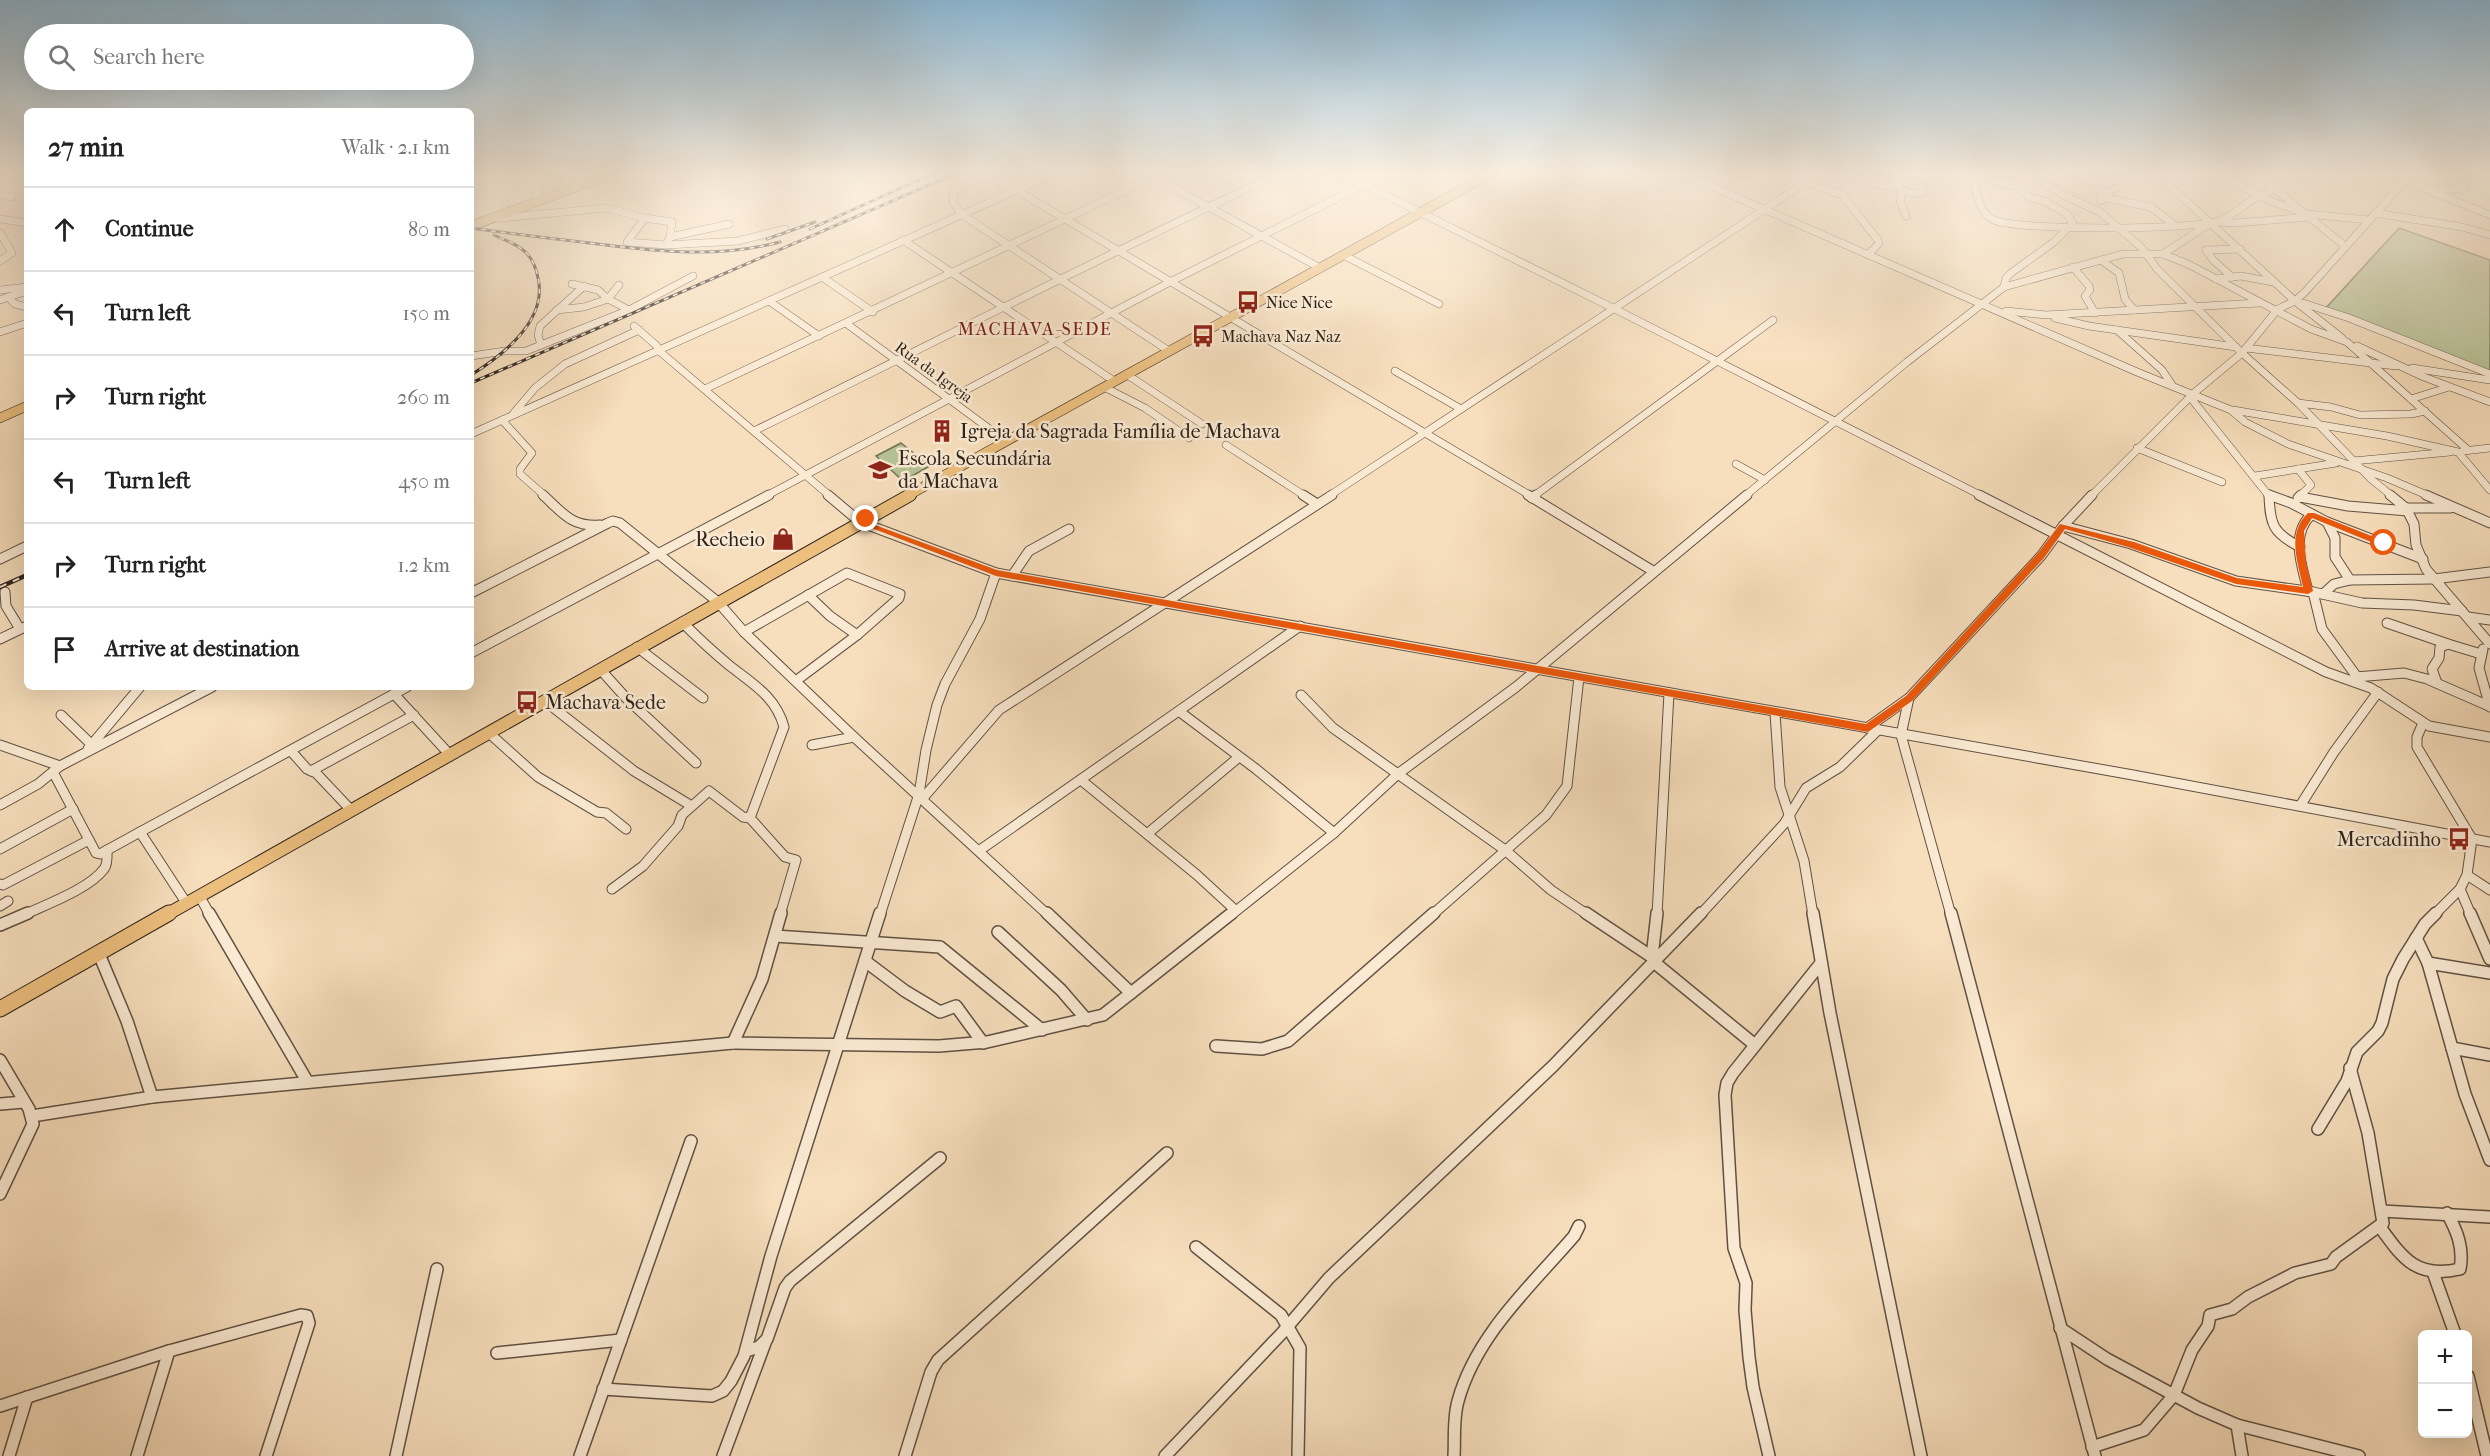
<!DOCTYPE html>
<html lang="en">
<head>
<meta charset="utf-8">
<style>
	:root { --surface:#fff; --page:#f2f2f2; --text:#222; --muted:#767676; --line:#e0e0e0 }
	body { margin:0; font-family:"IM FELL French Canon",serif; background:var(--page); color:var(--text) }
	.controls { position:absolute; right:18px; bottom:18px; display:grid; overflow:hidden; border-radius:9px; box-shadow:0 6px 24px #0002 }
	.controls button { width:54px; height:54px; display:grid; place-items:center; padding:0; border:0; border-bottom:2px solid var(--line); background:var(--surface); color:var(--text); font:30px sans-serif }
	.stop { position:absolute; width:18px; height:18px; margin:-14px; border:4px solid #ea580c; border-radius:50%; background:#fff }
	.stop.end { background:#ea580c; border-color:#fff; box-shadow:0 2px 6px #0008 }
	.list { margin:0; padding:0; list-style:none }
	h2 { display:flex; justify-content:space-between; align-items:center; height:78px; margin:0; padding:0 24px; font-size:26px }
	h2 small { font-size:20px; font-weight:400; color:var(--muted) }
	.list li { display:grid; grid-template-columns:39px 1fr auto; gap:18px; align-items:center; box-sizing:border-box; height:84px; padding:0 24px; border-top:2px solid var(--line) }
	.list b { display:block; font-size:22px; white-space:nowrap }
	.list em { font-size:20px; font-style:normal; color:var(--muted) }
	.icon { flex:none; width:33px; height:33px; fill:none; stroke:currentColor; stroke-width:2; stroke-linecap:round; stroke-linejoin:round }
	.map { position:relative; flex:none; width:2490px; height:1456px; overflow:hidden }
	.search { position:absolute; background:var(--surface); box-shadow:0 6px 24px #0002; left:24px; top:24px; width:450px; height:66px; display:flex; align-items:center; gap:15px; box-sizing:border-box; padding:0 21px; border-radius:33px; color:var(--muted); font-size:22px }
	.panel { position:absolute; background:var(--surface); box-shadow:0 6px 24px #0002; left:24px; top:108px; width:450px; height:582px; border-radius:9px }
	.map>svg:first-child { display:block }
	.green { fill:#b6c296; stroke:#727258; stroke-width:1.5 }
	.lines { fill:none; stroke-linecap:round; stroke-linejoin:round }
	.minor-far2-casing { stroke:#605143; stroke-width:8 }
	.minor-far1-casing { stroke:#605143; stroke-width:11 }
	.minor-casing { stroke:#605143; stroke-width:14 }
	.major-far2-casing { stroke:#2d221b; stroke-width:10 }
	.major-far1-casing { stroke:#2d221b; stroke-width:14 }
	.major-casing { stroke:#2d221b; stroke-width:17 }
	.minor-far2 { stroke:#faead3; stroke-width:7 }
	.minor-far1 { stroke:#faead3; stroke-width:9 }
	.minor { stroke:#faead3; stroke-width:11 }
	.major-far2 { stroke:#ecbf7e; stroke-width:9 }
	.major-far1 { stroke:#ecbf7e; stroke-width:12 }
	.major { stroke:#ecbf7e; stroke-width:15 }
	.rail-far1-casing { stroke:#2d221b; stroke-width:3 }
	.rail-casing { stroke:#2d221b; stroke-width:4.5 }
	.rail-far1 { stroke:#faead3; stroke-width:1.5; stroke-dasharray:5; stroke-linecap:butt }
	.rail { stroke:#faead3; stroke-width:2; stroke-dasharray:7; stroke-linecap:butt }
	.route { fill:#ea580c }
	.labels { text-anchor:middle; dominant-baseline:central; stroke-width:5; stroke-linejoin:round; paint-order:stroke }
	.far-poi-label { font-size:16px; fill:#2d221b; stroke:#faead3; text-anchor:start }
	.far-street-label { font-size:16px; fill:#2d221b; stroke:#faead3 }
	.far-neighbourhood-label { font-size:18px; letter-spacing:1.5px; fill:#7a1f14; stroke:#faead3 }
	.poi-label { font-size:20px; fill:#2d221b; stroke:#faead3; text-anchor:start }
</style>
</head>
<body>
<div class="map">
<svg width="2490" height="1456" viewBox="0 0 2490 1456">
	<rect width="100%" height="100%" fill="#f7debc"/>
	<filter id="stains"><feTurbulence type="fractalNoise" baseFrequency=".00333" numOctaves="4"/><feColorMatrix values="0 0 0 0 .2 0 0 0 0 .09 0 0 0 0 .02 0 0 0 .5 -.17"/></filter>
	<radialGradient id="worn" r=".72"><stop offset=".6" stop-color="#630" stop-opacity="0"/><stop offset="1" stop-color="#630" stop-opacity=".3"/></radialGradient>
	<g class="green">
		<path d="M2399 228 2490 260V373L2325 309Z"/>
		<path d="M901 443 930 466 903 481 876 456Z"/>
	</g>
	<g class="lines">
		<g class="minor-far2-casing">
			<g id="minor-far2">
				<path d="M989 173 954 190 953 202 961 214 1169 351"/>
				<path d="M1147 173 1320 268"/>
				<path d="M1341 173 1615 309 1982 496"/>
				<path d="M1681 173 2137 372 2231 410 2245 422 2288 444 2387 478 2429 496"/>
				<path d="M1852 173 1868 183 1896 187"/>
				<path d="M1893 173C1897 189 1908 197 1924 192L1921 185 1907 177"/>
				<path d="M1961 173 2016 186 2030 198 2044 201 2067 214 2073 223 2054 242 2011 273 2006 278 2004 287"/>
				<path d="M1968 173C1978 187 1977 213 1994 220 2019 231 2191 230 2219 221 2233 216 2244 204 2257 197 2268 191 2280 188 2291 181L2295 178V173"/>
				<path d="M2030 173 2063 195 2100 212 2142 248 2157 269 2242 353 2298 403 2371 479 2392 496"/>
				<path d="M2084 173 2103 193 2101 201"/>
				<path d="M2156 173 2295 301 2342 338"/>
				<path d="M2216 173 2273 202 2307 214 2369 220"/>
				<path d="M2255 173 2345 246"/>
				<path d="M2384 173 2407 178"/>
				<path d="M2453 174 2486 176"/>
				<path d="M986 175 1015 191"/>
				<path d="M1893 175 1907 177 1920 173"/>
				<path d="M1158 179 1170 173"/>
				<path d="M2404 180 2490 215"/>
				<path d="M1564 182 1580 173"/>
				<path d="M1807 182 1842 195 1878 240 1879 243 1868 255"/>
				<path d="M2433 190 2464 188 2453 174"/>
				<path d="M1018 191 1531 496"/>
				<path d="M1902 191 1900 201 1906 216"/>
				<path d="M2103 193C2115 190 2124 183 2135 180L2133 173"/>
				<path d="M0 195 12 197"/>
				<path d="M2101 197 2151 207 2174 225"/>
				<path d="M535 202 543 173"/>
				<path d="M2375 213 2462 227 2490 235"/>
				<path d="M645 218 672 222 670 237 666 245 627 242Z"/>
				<path d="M0 219 27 223"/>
				<path d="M490 219 606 208 645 218"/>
				<path d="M2219 222 2235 223 2309 217"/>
				<path d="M0 233 12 253 0 261"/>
				<path d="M670 237 729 224"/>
				<path d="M903 240 1114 381"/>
				<path d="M666 245 738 241 785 229"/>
				<path d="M2206 250 2213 260 2232 277"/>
				<path d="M2206 250 2240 249"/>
				<path d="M2163 254 2209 224"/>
				<path d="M1343 255 1439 304"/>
				<path d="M2101 260 2119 273 2125 299 2134 310"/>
				<path d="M2073 267 2089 286 2090 290 2085 296 2095 313"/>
				<path d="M822 277 873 312"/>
				<path d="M2216 279 2241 276 2273 282"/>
				<path d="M0 290 27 287"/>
				<path d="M8 297 15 304 27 307"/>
				<path d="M0 300 27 291"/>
				<path d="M769 301 819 336"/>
				<path d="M2303 303 2349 318 2490 374"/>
				<path d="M557 310 584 307 608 299 598 290 572 284"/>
				<path d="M629 310 693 276"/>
				<path d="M2006 311 2046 315 2259 303"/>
				<path d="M2055 318 2089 326 2236 347"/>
				<path d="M847 324 1006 441"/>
				<path d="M634 326 657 346 658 350 830 496"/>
				<path d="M2117 330 2162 370 2172 385"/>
				<path d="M0 332 27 323"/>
				<path d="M541 345 538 335 540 326 584 286"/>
				<path d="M2357 346 2424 377 2490 402"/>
				<path d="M2246 348 2396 366"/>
				<path d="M471 356 505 351H526L629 310 608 299 619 285"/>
				<path d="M2412 368 2490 380"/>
				<path d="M1395 371 1461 409"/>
				<path d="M1126 374 1202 424"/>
				<path d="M1104 387 1145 408 1189 438"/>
				<path d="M705 389 1154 177"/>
				<path d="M2190 397 2269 496"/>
				<path d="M2411 399 2449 387"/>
				<path d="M2298 403 2331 407 2360 415 2411 414 2425 411"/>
				<path d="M2233 410 2387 436 2458 452 2490 490"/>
				<path d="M513 414 535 388 565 364 639 330"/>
				<path d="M502 420 532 453 520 469V474L545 496"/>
				<path d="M754 431C929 345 1103 256 1280 173"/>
				<path d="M471 434 1055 173"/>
				<path d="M1226 445 1305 496"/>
				<path d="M2137 448 2222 482"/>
				<path d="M2463 451 2490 448"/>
				<path d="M2353 461 2450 452"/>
				<path d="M1736 464 1765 480"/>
				<path d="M2298 469 2311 485 2300 496"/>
				<path d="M2255 476 2336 463"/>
				<path d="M2269 495 2273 496"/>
				<path d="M766 496 1170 282 1363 185"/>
				<path d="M1329 496 1820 173"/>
				<path d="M1534 496 1773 320"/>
				<path d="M1745 496 1907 362 2004 287 2123 254H2163L2188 264 2311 329 2347 342 2468 450"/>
				<path d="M2091 496 2194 393 2242 353 2278 309 2295 301 2305 292 2412 173"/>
			</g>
		</g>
		<g class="minor-far1-casing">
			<g id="minor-far1">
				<path d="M543 495C563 513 571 527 600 525"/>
				<path d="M828 495 860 522 996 573 2133 775 2490 842"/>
				<path d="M1303 495 1317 504"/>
				<path d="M1528 495 1653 571"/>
				<path d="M1979 495 2326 672 2371 688 2429 726 2490 737"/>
				<path d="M2269 495C2270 525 2273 533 2300 547"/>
				<path d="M2269 495 2291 503 2327 522 2423 559"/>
				<path d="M2390 495 2406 508 2414 524 2416 545 2426 569 2490 644"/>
				<path d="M2426 495 2490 523"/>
				<path d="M2300 497 2348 506 2408 511"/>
				<path d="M1532 498 1536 495"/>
				<path d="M2298 498 2301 495"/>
				<path d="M2406 508H2450"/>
				<path d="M2327 522 2335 538V557L2350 580"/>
				<path d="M2063 526 2131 544 2236 581 2313 592 2362 603 2414 605 2462 611"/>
				<path d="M0 559 27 546"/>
				<path d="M1012 576 1029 551 1069 529"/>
				<path d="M2308 591C2302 566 2290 535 2311 515"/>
				<path d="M5 592 6 606 20 629"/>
				<path d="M2313 592 2322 629 2360 681"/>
				<path d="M471 593 608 523 613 521 620 523 718 602 744 632 854 737 1048 915"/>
				<path d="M2323 594 2334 584 2350 580 2434 579 2490 572"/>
				<path d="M808 595 830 616 857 635"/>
				<path d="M2468 617 2490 620"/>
				<path d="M682 622C697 637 713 652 730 666 753 684 776 697 784 727L750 818"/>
				<path d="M2387 623 2448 644"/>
				<path d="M744 632 847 573 900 594 899 598 857 635 797 680"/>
				<path d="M0 639 27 626"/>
				<path d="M637 647 703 698"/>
				<path d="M2483 649 2479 668 2490 707"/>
				<path d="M471 653 769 495"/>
				<path d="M600 669 626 698 696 763"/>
				<path d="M2356 677 2404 673 2427 679 2489 706"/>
				<path d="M2437 683 2432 669 2439 658 2440 647 2448 644 2481 654"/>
				<path d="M394 694 407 687"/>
				<path d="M1301 695 1333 728 1505 850 1551 890 1588 915"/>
				<path d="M1909 698 1901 735 1951 915"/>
				<path d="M545 701 634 771 690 805"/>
				<path d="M1180 712 1256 769 1334 833"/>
				<path d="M1775 713 1780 787 1804 861 1813 915"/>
				<path d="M61 715 91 744"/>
				<path d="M2423 723 2417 737V747L2472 839 2467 875 2460 889 2434 915"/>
				<path d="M1867 728 1909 698 2041 556 2063 526 2092 495"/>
				<path d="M489 733 538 777 597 812 606 813 626 829"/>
				<path d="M0 745 60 766"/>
				<path d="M812 745 854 737"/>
				<path d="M88 749 140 687"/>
				<path d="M291 751 307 769 316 773 351 810"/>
				<path d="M311 771 414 715"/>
				<path d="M53 772 96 853 100 854 140 832"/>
				<path d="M1081 780 1197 875 1234 909"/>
				<path d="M923 798 999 710 1332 495"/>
				<path d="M0 805 38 784 60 766 212 687"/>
				<path d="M2300 806 2334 752 2378 692"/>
				<path d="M1147 834 1239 757"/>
				<path d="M0 849 73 809"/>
				<path d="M980 850 1300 626"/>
				<path d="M2467 875 2490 890"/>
				<path d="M0 884 3 885 89 840"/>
				<path d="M612 889 643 866 678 826 682 815 709 791 743 817 750 818 785 857 796 860 780 915"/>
				<path d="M2460 889 2471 915"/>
				<path d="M200 897 210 915"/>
				<path d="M187 904 140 832 394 694 450 755"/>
				<path d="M0 906 8 901"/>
				<path d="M24 915C47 904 89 889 104 869 108 864 107 856 107 850"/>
				<path d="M880 915 919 794 926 750 937 705 945 684 980 619 996 573"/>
				<path d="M1231 915 1334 833 1399 773 1516 687 1747 495"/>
				<path d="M1432 915 1546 815 1567 786 1579 677"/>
				<path d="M1657 915 1669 693"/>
				<path d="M1700 915 1784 824 1806 788 1840 767 1878 730"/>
			</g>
		</g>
		<g class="minor-casing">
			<g id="minor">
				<path d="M209 913 307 1081"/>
				<path d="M781 913 762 979 733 1043 939 1046 987 1042 1103 1015 1131 993"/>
				<path d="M1047 913 1131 993 1232 913"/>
				<path d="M1586 913 1652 957 1655 963 1755 1045"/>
				<path d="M1813 913 1830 1013 1921 1456"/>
				<path d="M1951 913 2095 1456"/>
				<path d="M2470 913 2490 959"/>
				<path d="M0 925 28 913"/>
				<path d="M998 932 1061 990 1087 1020"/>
				<path d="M775 936 940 947 1042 1030"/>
				<path d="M2416 938 2428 963 2465 1094 2490 1160"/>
				<path d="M99 954 127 1021 152 1097"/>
				<path d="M1652 957 1657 913"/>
				<path d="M865 961 905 991 940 1012 956 1006 983 1043"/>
				<path d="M2428 963 2490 973"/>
				<path d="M1216 1046 1262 1049 1288 1041 1434 913"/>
				<path d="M2452 1048 2490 1055"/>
				<path d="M0 1060 29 1109 33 1124 0 1194"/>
				<path d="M0 1104 24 1102"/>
				<path d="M32 1116 152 1097 733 1043"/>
				<path d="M2318 1129 2347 1081 2357 1052 2378 1031 2382 1023 2393 979 2403 959 2425 924 2436 913"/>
				<path d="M2382 1211 2490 1217"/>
				<path d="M2380 1227C2403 1259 2417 1279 2460 1269 2464 1248 2457 1231 2447 1213"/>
				<path d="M1196 1247 1281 1315 1300 1348 1298 1456"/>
				<path d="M2434 1275 2455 1334"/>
				<path d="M2060 1328 2107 1359 2198 1408 2237 1425 2359 1456"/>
				<path d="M746 1351 759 1347 767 1339 785 1288 790 1281 940 1158"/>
				<path d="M497 1353 621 1340"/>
				<path d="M2468 1376 2487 1456"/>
				<path d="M603 1389 712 1396 723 1391 731 1381 744 1356 771 1256 880 913"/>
				<path d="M0 1406 169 1351 301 1315 307 1316 309 1323 266 1456"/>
				<path d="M2237 1425 2242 1456"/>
				<path d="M2092 1447 2144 1430 2174 1395 2192 1350 2208 1326 2210 1315 2232 1309 2248 1297 2295 1273 2331 1264 2336 1257 2383 1223 2368 1133 2350 1068"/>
				<path d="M9 1456 27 1397"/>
				<path d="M137 1456 169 1351"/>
				<path d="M396 1456 437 1269"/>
				<path d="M580 1456 691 1141"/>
				<path d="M723 1456 765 1343"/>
				<path d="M905 1456 931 1372 938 1360 1167 1153"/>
				<path d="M1165 1456 1282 1333 1329 1278 1553 1066 1701 913"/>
				<path d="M1454 1456C1455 1438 1453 1418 1458 1401 1476 1335 1531 1286 1574 1236L1579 1226"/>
				<path d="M1769 1456 1753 1387 1749 1357 1745 1310 1746 1283 1734 1248 1725 1095 1727 1083 1733 1073 1821 963"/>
			</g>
		</g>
		<g class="major-far2-casing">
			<g id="major-far2">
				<path d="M471 226 614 173"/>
				<path d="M0 418 27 406"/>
				<path d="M907 496 1492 173"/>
			</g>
		</g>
		<g class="major-far1-casing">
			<path id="major-far1" d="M166 915 910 495"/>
		</g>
		<g class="major-casing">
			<path id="major" d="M0 1009 169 913"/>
		</g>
		<use href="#minor-far2" class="minor-far2"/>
		<use href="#minor-far1" class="minor-far1"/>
		<use href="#minor" class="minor"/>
		<use href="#major-far2" class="major-far2"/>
		<use href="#major-far1" class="major-far1"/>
		<use href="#major" class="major"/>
		<g class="rail-far1-casing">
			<g id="rail-far1">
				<path d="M0 174 27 177"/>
				<path d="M471 228C513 234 556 239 598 244 660 252 719 258 780 242"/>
				<path d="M810 229 934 173"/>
				<path d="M767 239 815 222"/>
				<path d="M471 375C503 355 548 321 538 278 536 267 532 257 523 250 515 243 504 240 494 235"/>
				<path d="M471 383 957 173"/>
			</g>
		</g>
		<g class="rail-casing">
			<path id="rail" d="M0 587 27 575"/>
		</g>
		<use href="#rail-far1" class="rail-far1"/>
		<use href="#rail" class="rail"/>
	</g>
	<linearGradient id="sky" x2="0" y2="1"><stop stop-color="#8bb7d4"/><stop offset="0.46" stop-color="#fbf0e1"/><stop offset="1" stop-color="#fbf0e1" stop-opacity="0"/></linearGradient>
	<rect width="2490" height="377" fill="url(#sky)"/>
	<path class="route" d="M2308 513H2314L2389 543 2381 546 2312 518 2304 531 2306 563 2313 591 2308 594 2236 584 2128 547 2065 529 2044 558 1912 701 1868 732 996 576 856 522 863 517H869L871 519 867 522 997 570 1866 724 1906 696 2038 553 2060 524 2134 542 2237 578 2303 587C2297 560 2287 533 2308 513Z"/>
	<defs>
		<g id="bus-bare" transform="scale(1.8)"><path d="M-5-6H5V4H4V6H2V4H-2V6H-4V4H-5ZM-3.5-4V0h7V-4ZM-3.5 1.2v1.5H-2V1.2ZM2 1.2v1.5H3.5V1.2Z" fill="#8f2418" stroke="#faead3" stroke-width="2.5" paint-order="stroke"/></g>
		<g id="building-bare" transform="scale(1.8)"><path d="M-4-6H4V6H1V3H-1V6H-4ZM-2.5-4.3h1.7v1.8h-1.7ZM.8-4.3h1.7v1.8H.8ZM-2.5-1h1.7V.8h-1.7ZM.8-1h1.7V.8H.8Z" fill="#8f2418" stroke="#faead3" stroke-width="2.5" paint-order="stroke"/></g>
		<g id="school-bare" transform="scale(1.8)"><path d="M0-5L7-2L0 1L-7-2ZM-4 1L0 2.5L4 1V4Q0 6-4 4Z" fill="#8f2418" stroke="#faead3" stroke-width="2.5" paint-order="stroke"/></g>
		<g id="shop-bare" transform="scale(1.8)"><path d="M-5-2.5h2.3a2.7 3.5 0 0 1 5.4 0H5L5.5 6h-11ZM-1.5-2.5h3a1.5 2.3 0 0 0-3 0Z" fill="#8f2418" stroke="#faead3" stroke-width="2.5" paint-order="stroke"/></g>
	</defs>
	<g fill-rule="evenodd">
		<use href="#bus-bare" x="1248" y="302"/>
		<use href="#bus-bare" x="1203" y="336"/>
		<use href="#building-bare" x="942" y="431"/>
		<use href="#school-bare" x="880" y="470"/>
		<use href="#shop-bare" x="783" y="539"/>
		<use href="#bus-bare" x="527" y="702"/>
		<use href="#bus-bare" x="2459" y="839"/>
	</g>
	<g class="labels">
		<g class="far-poi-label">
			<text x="1266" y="302">Nice Nice</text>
			<text x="1221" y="336">Machava Naz Naz</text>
		</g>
		<g class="far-street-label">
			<text transform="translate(934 372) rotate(36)">Rua da Igreja</text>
		</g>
		<g class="far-neighbourhood-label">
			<text x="1035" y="329">MACHAVA-SEDE</text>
		</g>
		<g class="poi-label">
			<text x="960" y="431">Igreja da Sagrada Família de Machava</text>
			<text x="898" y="458">Escola Secundária<tspan x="898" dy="23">da Machava</tspan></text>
			<text x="765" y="539" text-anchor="end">Recheio</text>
			<text x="545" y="702">Machava Sede</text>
			<text x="2441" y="839" text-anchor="end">Mercadinho</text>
		</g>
	</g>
	<rect width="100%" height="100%" filter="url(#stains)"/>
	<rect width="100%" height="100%" fill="url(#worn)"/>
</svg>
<div class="controls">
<button>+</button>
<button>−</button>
</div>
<div class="stop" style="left:2384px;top:543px"></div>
<div class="stop end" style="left:866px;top:519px"></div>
<div class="search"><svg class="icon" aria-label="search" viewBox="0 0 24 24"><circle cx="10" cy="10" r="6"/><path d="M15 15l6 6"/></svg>Search here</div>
<section class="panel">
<h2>27 min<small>Walk · 2.1 km</small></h2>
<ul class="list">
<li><svg class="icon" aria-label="ahead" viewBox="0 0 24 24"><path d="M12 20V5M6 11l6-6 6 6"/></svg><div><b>Continue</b></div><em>80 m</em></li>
<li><svg class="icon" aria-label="left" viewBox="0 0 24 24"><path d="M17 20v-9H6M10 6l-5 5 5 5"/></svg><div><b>Turn left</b></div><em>150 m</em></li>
<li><svg class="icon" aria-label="right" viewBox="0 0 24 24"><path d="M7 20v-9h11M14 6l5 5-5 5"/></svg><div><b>Turn right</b></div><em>260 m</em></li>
<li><svg class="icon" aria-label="left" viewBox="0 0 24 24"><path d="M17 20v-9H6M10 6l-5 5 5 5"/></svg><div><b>Turn left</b></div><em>450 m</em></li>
<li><svg class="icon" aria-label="right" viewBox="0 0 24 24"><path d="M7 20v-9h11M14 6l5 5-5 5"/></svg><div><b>Turn right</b></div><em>1.2 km</em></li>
<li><svg class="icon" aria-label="arrive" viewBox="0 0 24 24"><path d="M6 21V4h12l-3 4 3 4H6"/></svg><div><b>Arrive at destination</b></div></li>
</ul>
</section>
</div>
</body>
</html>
